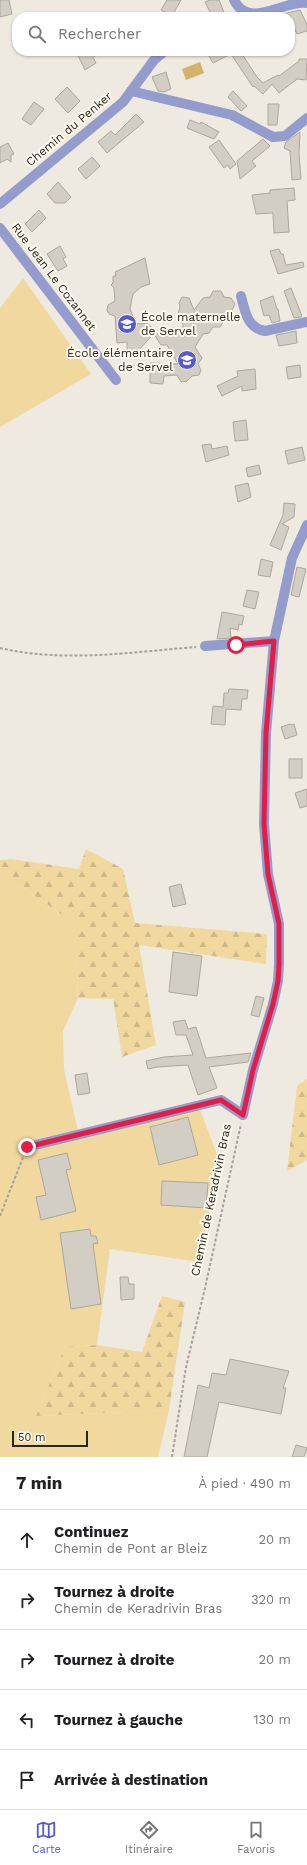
<!DOCTYPE html>
<html lang="fr">
<head>
<meta charset="utf-8">
<style>
	:root { --surface:#fff; --page:#f6f6f6; --text:#202124; --muted:#757577; --line:#e0e0e0; --accent:#565ad1 }
	body { margin:0; font-family:"Work Sans",sans-serif; background:var(--page); color:var(--text) }
	.scale { position:absolute; left:12px; bottom:10px; width:76px; box-sizing:border-box; padding-left:4px; border:2px solid #282622; border-top:0; font-size:11px; line-height:14px; white-space:nowrap; color:#282622; -webkit-text-stroke:3px #fdf8ec; paint-order:stroke }
	.stop { position:absolute; width:12px; height:12px; margin:-9px; border:3px solid #e11d48; border-radius:50%; background:#fff }
	.stop.end { background:#e11d48; border-color:#fff; box-shadow:0 1px 4px #0008 }
	.list { margin:0; padding:0; list-style:none }
	h2 { display:flex; justify-content:space-between; align-items:center; height:52px; margin:0; padding:0 16px; font-size:17px }
	h2 small { font-size:13px; font-weight:400; color:var(--muted) }
	.list li { display:grid; grid-template-columns:26px 1fr auto; gap:12px; align-items:center; box-sizing:border-box; height:60px; padding:0 16px; border-top:1px solid var(--line) }
	.list b { display:block; font-size:15px; white-space:nowrap }
	.list p { margin:0; font-size:13px; white-space:nowrap; color:var(--muted) }
	.list em { font-size:13px; font-style:normal; color:var(--muted) }
	.icon { flex:none; width:22px; height:22px; fill:none; stroke:currentColor; stroke-width:2; stroke-linecap:round; stroke-linejoin:round }
	.map { position:relative; flex:none; width:307px; height:1457px; overflow:hidden }
	.search { position:absolute; background:var(--surface); box-shadow:0 1px 3px #0004; left:12px; right:12px; top:12px; height:44px; display:flex; align-items:center; gap:10px; box-sizing:border-box; padding:0 14px; border-radius:16px; color:var(--muted); font-size:15px }
	.sheet { height:352px; background:var(--surface) }
	nav { display:flex; justify-content:space-around; align-items:center; box-sizing:border-box; height:56px; border-top:1px solid var(--line); background:var(--surface); font-size:11px; color:var(--muted) }
	nav a { display:grid; justify-items:center; gap:2px }
	nav .on { color:var(--accent) }
	.map>svg:first-child { display:block }
	.grass { fill:#f1d89f }
	.forest { fill:url(#forest-firs) }
	.water { fill:#d3b36a }
	.building { fill:#d3cec3; stroke:#aca79c }
	.lines { fill:none; stroke-linecap:round; stroke-linejoin:round }
	.path { stroke:#a5a199; stroke-width:2; stroke-dasharray:3 2; stroke-linecap:butt }
	.minor { stroke:#939ccc; stroke-width:10 }
	.route { stroke:#e11d48; stroke-width:5 }
	.labels { text-anchor:middle; dominant-baseline:central; stroke-width:4; stroke-linejoin:round; paint-order:stroke }
	.street-label { font-size:12px; fill:#282622; stroke:#fdf8ec }
	.poi-label { font-size:12px; fill:#282622; stroke:#fdf8ec; text-anchor:start }
</style>
</head>
<body>
<div class="map">
<svg width="307" height="1457" viewBox="0 0 307 1457">
	<defs>
		<pattern id="forest-firs" width="22" height="20" patternUnits="userSpaceOnUse"><rect width="22" height="20" fill="#f1d89f"/><path d="M5 1l3.5 6h-7zM16 11l3.5 6h-7z" fill="#cfb989"/></pattern>
	</defs>
	<rect width="100%" height="100%" fill="#efeadf"/>
	<g class="grass">
		<path d="M23 278 91 374 0 427V308Z"/>
		<path d="M0 878 24 888 75 924 78 998 63 1031 64 1069 78 1131 198 1104 219 1160 200 1262 110 1249 97 1345 65 1347 36 1416 169 1410 158 1457H0Z"/>
	</g>
	<g class="forest">
		<path d="M86 849 123 869 135 923 267 934 266 964 139 945 156 1045 122 1057 113 999 78 998 75 924 24 888 0 878V860L11 859 79 869Z"/>
		<path d="M307 1079V1160L287 1171 297 1086Z"/>
		<path d="M162 1296 185 1302 169 1410 36 1416 65 1347 97 1345 142 1352Z"/>
	</g>
	<path class="water" d="M200 62 204 73 186 80 182 69Z"/>
	<g class="building">
		<path d="M0 0H9L12 14 0 17Z"/>
		<path d="M167 0H181L172 16 161 10Z"/>
		<path d="M210 0H219L226 17H217L216 14 212 16 205 2Z"/>
		<path d="M300 10 307 25V31L297 34 294 27 290 29V17H284L283 14Z"/>
		<path d="M76 51H103L93 57 96 63 85 70Z"/>
		<path d="M206 51H240L257 77 263 83 278 75 279 76 299 61V59H307L306 80 297 79 279 93 272 84 263 94 254 86 253 87 231 54 213 63Z"/>
		<path d="M166 72 171 89 164 92 158 91 152 77Z"/>
		<path d="M67 87 80 101 68 113 55 99Z"/>
		<path d="M233 91 247 106 241 111 228 97Z"/>
		<path d="M34 102 44 109 31 125 22 119Z"/>
		<path d="M268 104H279L277 125H268Z"/>
		<path d="M136 114 144 122 107 153 98 142 111 131 115 135Z"/>
		<path d="M190 120 200 124 201 122 219 132 214 139 199 133 187 128Z"/>
		<path d="M300 132 299 154 301 179 292 180 290 151 284 148 286 142Z"/>
		<path d="M263 139 270 146 252 161 256 166 240 179 237 161Z"/>
		<path d="M219 140 236 164 230 169 228 165 224 168 209 147Z"/>
		<path d="M8 143 14 154 11 155V162L7 159 0 163V147Z"/>
		<path d="M92 157 100 166 86 179 78 169Z"/>
		<path d="M58 182 71 197 65 203H55L47 194Z"/>
		<path d="M294 188 295 200 287 201 289 232 274 233 273 213 256 214 252 195 270 193V190Z"/>
		<path d="M39 210 46 218 32 232 25 224Z"/>
		<path d="M60 246 66 257 63 259 67 266 58 271 47 254Z"/>
		<path d="M279 249 281 254H283L286 265 303 262 304 267 278 274 270 251Z"/>
		<path d="M145 258 150 284 141 287 133 294 130 309 136 324 147 323 156 331 140 349V357H127V342L117 343 115 316 109 314 107 310 108 305 115 301 114 288 111 285 113 283V276H116L115 272Z"/>
		<path d="M291 288 302 316 301 317 294 318 284 291Z"/>
		<path d="M213 291H221L224 297 231 298 235 304 232 310 234 315 231 322 224 321 220 327H213L209 333 203 334 195 347 202 358 198 364 201 370 199 375 192 376 187 381 181 382 177 375 164 376 163 384 150 383V363L178 364 167 345H161L154 334 168 333 171 328 184 327 178 315 180 306 179 303 182 297 189 298 194 310 203 298 210 297Z"/>
		<path d="M273 296 277 309H278L280 321 272 323 269 315 264 316 260 301Z"/>
		<path d="M296 331 297 343 279 346 276 335Z"/>
		<path d="M300 365 301 377 288 379 286 367Z"/>
		<path d="M255 369 256 389 242 391V386L222 396 217 386 238 376 237 371Z"/>
		<path d="M246 420 248 440 235 441 233 422Z"/>
		<path d="M211 444 212 449 227 446 229 455 206 462 202 445Z"/>
		<path d="M302 447 305 460 288 464 285 451Z"/>
		<path d="M259 465 261 474 248 477 246 468Z"/>
		<path d="M248 483 251 497 238 502 235 486Z"/>
		<path d="M284 503 295 504 294 517 282 524 289 527 281 550 270 545 283 515Z"/>
		<path d="M261 559 273 562 270 577 258 575Z"/>
		<path d="M297 567 306 569 299 597 291 595Z"/>
		<path d="M247 590 259 592 255 609 243 606Z"/>
		<path d="M222 612 244 616 242 625 239 624 238 630 230 628 231 638 217 639Z"/>
		<path d="M229 689 248 690 247 699H242L241 710 226 709 225 725 211 724 213 706 223 707 224 693H228Z"/>
		<path d="M290 724 291 725 294 724 297 735 285 739 281 727Z"/>
		<rect x="289" y="759" width="13" height="19"/>
		<path d="M307 789V806L300 808 295 793Z"/>
		<path d="M181 884 186 904 173 907 169 887Z"/>
		<path d="M173 952 202 956 197 996 169 992Z"/>
		<path d="M256 996 264 998 259 1017 251 1015Z"/>
		<path d="M185 1020 188 1029 196 1027 206 1058 251 1053 248 1062 209 1067 217 1088 198 1095 188 1065 157 1067 148 1069 146 1061 164 1057 193 1055 186 1035H176L173 1022Z"/>
		<path d="M87 1073 90 1093 78 1095 75 1075Z"/>
		<path d="M188 1117 198 1155 159 1165 150 1127Z"/>
		<path d="M67 1153 71 1169 66 1170 76 1211 41 1220 36 1197 46 1195 38 1160Z"/>
		<path d="M162 1181 208 1183 206 1208 161 1205Z"/>
		<path d="M90 1229 91 1236H96L98 1243 93 1244 101 1304 71 1309 60 1233Z"/>
		<path d="M120 1277H128L129 1284H134V1299L121 1300Z"/>
		<path d="M230 1359 289 1371 283 1388H286L281 1414 219 1402 207 1457H184L198 1385 209 1388 212 1373 226 1375Z"/>
		<path d="M296 1445 307 1448 304 1457H292Z"/>
	</g>
	<g class="lines">
		<g class="path">
			<path d="M0 648C64 663 131 652 196 647"/>
			<path d="M0 1216 24 1155"/>
			<path d="M172 1457 186 1367 205 1288 241 1124"/>
		</g>
		<g class="minor">
			<path d="M234 0C249 30 283 0 307 3"/>
			<path d="M131 91 232 115 273 137 285 136 307 118"/>
			<path d="M0 204 123 102 154 60 165 51"/>
			<path d="M0 228 116 380"/>
			<path d="M241 296C245 311 247 328 265 331L307 322"/>
			<path d="M205 646 274 641"/>
			<path d="M27 1147 221 1100 243 1115 253 1070 273 1004 278 981 279 964V924L268 874 264 824 266 733 274 641 292 558 307 525"/>
		</g>
	</g>
	<g class="lines">
		<path class="route" d="M27 1147 221 1100 243 1115 253 1070 273 1004 278 981 279 964V924L268 874 264 824 266 733 274 641 236 645"/>
	</g>
	<defs>
		<g id="school-disc" transform="scale(1)"><circle r="9.5" fill="#565ad1" stroke="#fdf8ec"/><path d="M0-5L7-2L0 1L-7-2ZM-4 1L0 2.5L4 1V4Q0 6-4 4Z" fill="#fff"/></g>
	</defs>
	<g fill-rule="evenodd">
		<use href="#school-disc" x="127" y="324"/>
		<use href="#school-disc" x="187" y="360"/>
	</g>
	<g class="labels">
		<g class="street-label">
			<text transform="translate(69 129) rotate(-40)">Chemin du Penker</text>
			<text transform="translate(54 277) rotate(53)">Rue Jean Le Cozannet</text>
			<text transform="translate(211 1200) rotate(-78)">Chemin de Keradrivin Bras</text>
		</g>
		<g class="poi-label">
			<text x="141" y="317">École maternelle<tspan x="141" dy="14">de Servel</tspan></text>
			<text x="173" y="353" text-anchor="end">École élémentaire<tspan x="173" dy="14">de Servel</tspan></text>
		</g>
	</g>
</svg>
<div class="scale">50 m</div>
<div class="stop" style="left:236px;top:645px"></div>
<div class="stop end" style="left:27px;top:1147px"></div>
<div class="search"><svg class="icon" aria-label="search" viewBox="0 0 24 24"><circle cx="10" cy="10" r="6"/><path d="M15 15l6 6"/></svg>Rechercher</div>
</div>
<section class="sheet">
<h2>7 min<small>À pied · 490 m</small></h2>
<ul class="list">
<li><svg class="icon" aria-label="ahead" viewBox="0 0 24 24"><path d="M12 20V5M6 11l6-6 6 6"/></svg><div><b>Continuez</b><p>Chemin de Pont ar Bleiz</p></div><em>20 m</em></li>
<li><svg class="icon" aria-label="right" viewBox="0 0 24 24"><path d="M7 20v-9h11M14 6l5 5-5 5"/></svg><div><b>Tournez à droite</b><p>Chemin de Keradrivin Bras</p></div><em>320 m</em></li>
<li><svg class="icon" aria-label="right" viewBox="0 0 24 24"><path d="M7 20v-9h11M14 6l5 5-5 5"/></svg><div><b>Tournez à droite</b></div><em>20 m</em></li>
<li><svg class="icon" aria-label="left" viewBox="0 0 24 24"><path d="M17 20v-9H6M10 6l-5 5 5 5"/></svg><div><b>Tournez à gauche</b></div><em>130 m</em></li>
<li><svg class="icon" aria-label="arrive" viewBox="0 0 24 24"><path d="M6 21V4h12l-3 4 3 4H6"/></svg><div><b>Arrivée à destination</b></div></li>
</ul>
</section>
<nav>
<a class="on"><svg class="icon" aria-label="map" viewBox="0 0 24 24"><path d="M3 6l6-2 6 2 6-2v14l-6 2-6-2-6 2zM9 4v14M15 6v14"/></svg>Carte</a>
<a><svg class="icon" aria-label="directions" viewBox="0 0 24 24"><path d="M12 3l9 9-9 9-9-9zM9 14v-3h6M13 9l2 2-2 2"/></svg>Itinéraire</a>
<a><svg class="icon" aria-label="saved" viewBox="0 0 24 24"><path d="M7 4h10v16l-5-4-5 4z"/></svg>Favoris</a>
</nav>
</body>
</html>
